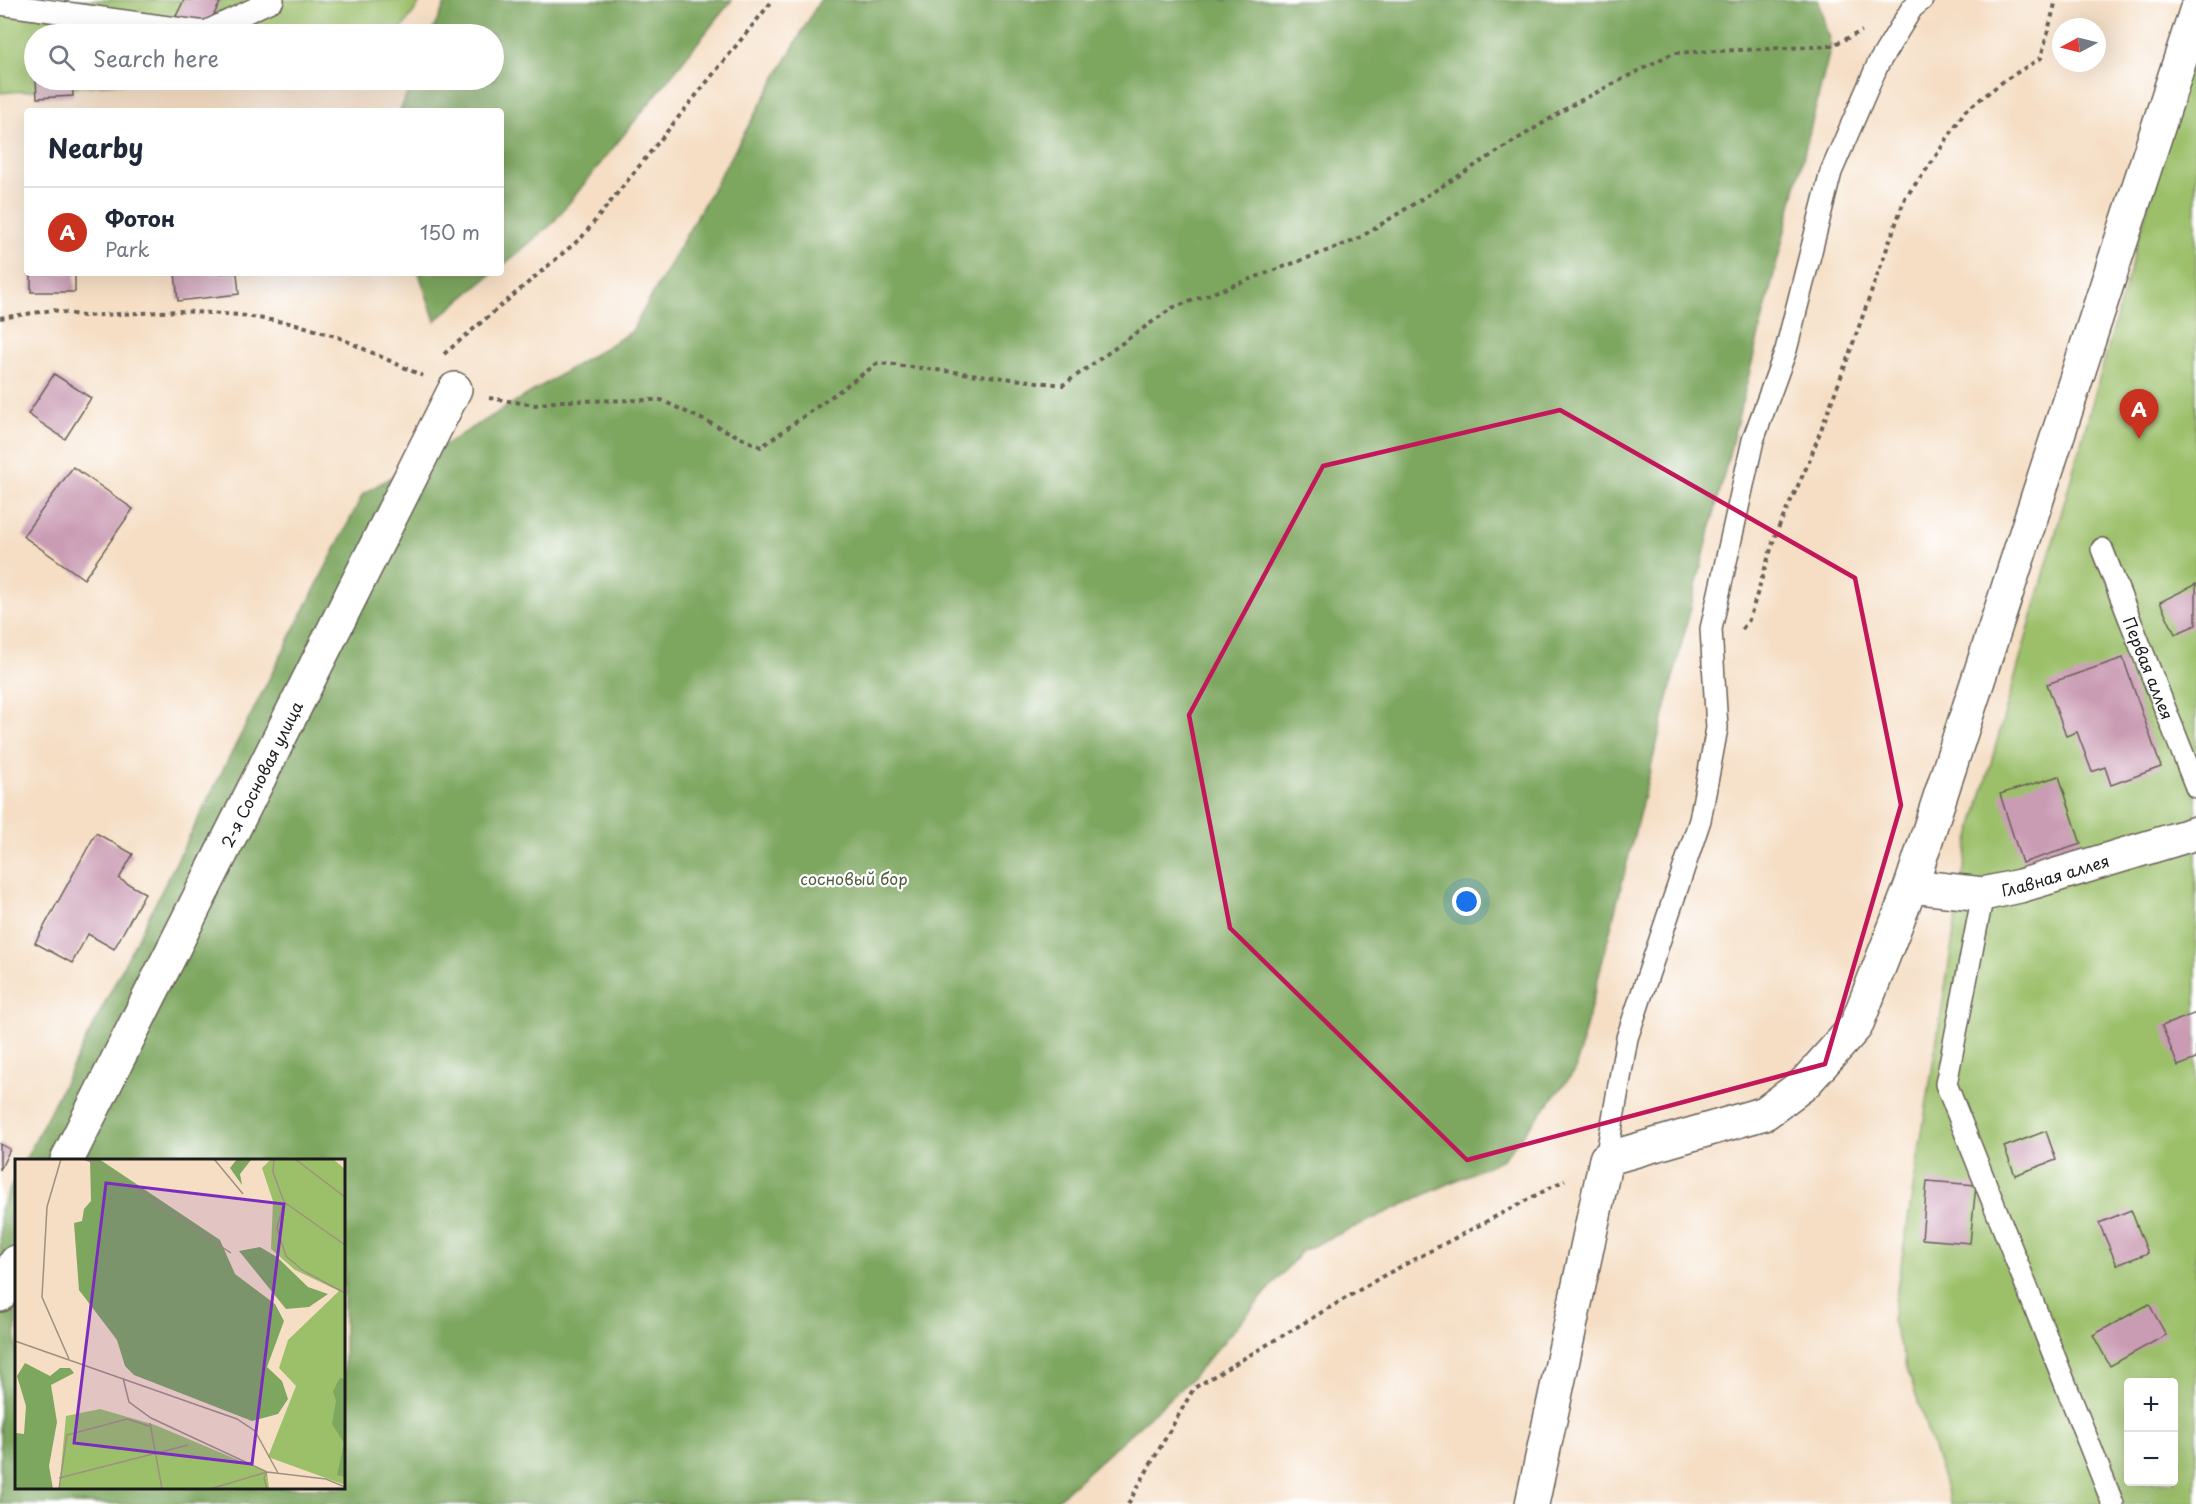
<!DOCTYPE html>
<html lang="en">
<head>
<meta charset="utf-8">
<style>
	:root { --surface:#fff; --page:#f2f2f3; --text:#1f2937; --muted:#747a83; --line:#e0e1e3; --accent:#c8321e }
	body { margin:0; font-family:"Playpen Sans",sans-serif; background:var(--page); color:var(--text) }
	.controls { position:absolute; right:18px; bottom:18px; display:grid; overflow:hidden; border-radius:6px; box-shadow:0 6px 24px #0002 }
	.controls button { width:54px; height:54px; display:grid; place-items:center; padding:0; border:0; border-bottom:2px solid var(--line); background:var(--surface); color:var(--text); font:30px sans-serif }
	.compass { position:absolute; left:2052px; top:18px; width:54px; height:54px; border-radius:50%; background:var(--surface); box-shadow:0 6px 24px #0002; rotate:263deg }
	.you { position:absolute; left:1467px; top:902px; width:21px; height:21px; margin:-15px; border:4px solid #fff; border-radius:50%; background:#1a73e8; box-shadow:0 0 0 9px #1a73e833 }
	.badge { display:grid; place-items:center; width:39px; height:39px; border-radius:50%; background:var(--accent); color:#fff; font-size:20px; font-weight:700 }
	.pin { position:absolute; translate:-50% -50px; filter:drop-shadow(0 2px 3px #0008) }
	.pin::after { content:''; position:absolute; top:32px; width:21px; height:18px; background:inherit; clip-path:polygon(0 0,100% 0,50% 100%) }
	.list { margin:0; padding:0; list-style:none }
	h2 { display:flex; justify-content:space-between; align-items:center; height:78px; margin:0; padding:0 24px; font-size:26px }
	h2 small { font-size:20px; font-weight:400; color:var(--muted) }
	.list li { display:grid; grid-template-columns:39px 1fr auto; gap:18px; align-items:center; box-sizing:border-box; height:90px; padding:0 24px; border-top:2px solid var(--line) }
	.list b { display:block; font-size:22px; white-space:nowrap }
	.list p { margin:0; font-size:20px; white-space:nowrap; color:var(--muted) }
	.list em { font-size:20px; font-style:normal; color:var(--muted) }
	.icon { flex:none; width:33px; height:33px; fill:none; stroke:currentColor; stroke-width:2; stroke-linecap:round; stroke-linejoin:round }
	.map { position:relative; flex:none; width:2196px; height:1504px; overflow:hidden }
	.search { position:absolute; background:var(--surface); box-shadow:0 6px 24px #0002; left:24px; top:24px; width:480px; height:66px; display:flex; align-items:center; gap:15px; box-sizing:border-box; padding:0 21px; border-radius:33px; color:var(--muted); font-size:22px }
	.panel { position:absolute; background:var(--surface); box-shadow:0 6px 24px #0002; left:24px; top:108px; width:480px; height:168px; border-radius:6px }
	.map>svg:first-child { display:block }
	.green { fill:#9cc06a; stroke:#5c6e43; stroke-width:1.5; fill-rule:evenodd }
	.forest { fill:#7da65e; stroke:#4c613d; stroke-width:1.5 }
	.building { fill:#ca9cb4 }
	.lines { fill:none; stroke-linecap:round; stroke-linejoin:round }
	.lane-casing { stroke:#686057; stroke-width:24 }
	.street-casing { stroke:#686057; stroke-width:36 }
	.path { stroke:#686057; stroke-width:4; stroke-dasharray:4.5 4.5; stroke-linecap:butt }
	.lane { stroke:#fff; stroke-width:21 }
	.street { stroke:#fff; stroke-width:33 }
	.marked { fill:none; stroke:#c2185b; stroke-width:4.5; stroke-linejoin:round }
	.labels { text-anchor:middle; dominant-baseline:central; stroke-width:4.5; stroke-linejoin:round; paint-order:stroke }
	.street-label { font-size:16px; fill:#1c1c1c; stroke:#fff }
	.park-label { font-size:16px; fill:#4f5e3b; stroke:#fff }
	.inset-road { fill:none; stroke:#9e9081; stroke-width:1.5 }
	.view { fill:#7b2cbf; fill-opacity:0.15; stroke:#7b2cbf; stroke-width:3 }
	.inset-edge { fill:none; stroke:#1c1c1c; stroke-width:3 }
</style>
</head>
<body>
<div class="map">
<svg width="2196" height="1504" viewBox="0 0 2196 1504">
	<rect width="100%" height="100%" fill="#fff"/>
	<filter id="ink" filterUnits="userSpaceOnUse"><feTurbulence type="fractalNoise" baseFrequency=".0167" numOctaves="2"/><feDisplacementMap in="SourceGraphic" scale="12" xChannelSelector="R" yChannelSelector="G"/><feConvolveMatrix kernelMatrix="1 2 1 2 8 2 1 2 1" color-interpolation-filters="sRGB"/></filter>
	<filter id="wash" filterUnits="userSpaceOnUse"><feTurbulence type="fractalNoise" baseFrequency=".008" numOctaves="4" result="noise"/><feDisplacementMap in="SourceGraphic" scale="24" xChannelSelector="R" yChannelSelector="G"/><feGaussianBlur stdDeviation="1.35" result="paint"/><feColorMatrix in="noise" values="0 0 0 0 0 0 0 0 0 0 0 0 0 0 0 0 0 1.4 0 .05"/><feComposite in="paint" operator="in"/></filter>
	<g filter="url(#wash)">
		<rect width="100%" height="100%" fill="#f5dec4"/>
		<g class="green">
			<path d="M0 0H422L398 34H34V80H161L0 93Z"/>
			<path d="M2196 35V1504H1951L1892 1321 1968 844ZM2128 1382H2174V1482H2128Z"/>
		</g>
		<g class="forest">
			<path d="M447 0H732L552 224 501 267V111H400L413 80H494V34H431Z"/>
			<path d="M820 0H1818L1831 46 1575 1071 1503 1159 1302 1251 1192 1378 1052 1504H0V1209L16 1177V1488H344V1160H25L363 494 631 332Z"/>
			<path d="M419 273H493L435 321Z"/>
		</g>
		<g id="blocks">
			<g class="building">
				<path d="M184 0H213L220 3 205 31 176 16Z"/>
				<path d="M36 80H72L73 96 37 98Z"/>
				<rect x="31" y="273" width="44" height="19"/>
				<path d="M175 273H237L239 294 178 301Z"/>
				<path d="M54 374 91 398 65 439 28 414Z"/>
				<path d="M73 467 133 509 84 579 23 536Z"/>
				<path d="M2196 584V625L2175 634 2160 602Z"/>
				<path d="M2123 658 2161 767 2111 785 2105 767 2092 772 2077 732 2066 736 2047 684Z"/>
				<path d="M2059 776 2081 844 2022 863 2000 794Z"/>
				<path d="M96 833 133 854 119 879 145 893 114 949 88 934 72 963 35 943Z"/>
				<path d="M2196 1013V1059L2178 1066 2162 1026Z"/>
				<path d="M2046 1131 2056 1160 2015 1175 2004 1147Z"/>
				<path d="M0 1144 10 1149 0 1170Z"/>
				<path d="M1927 1181 1976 1185 1970 1243 1922 1239Z"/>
				<path d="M2131 1210 2148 1253 2117 1265 2099 1223Z"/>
				<path d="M2149 1304 2166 1335 2110 1366 2093 1335Z"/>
			</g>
		</g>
	</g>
	<g filter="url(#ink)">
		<use href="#blocks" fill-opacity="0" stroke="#686057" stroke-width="1.5"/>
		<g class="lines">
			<g class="lane-casing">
				<g id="lane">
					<path d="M0 4 205 32 273 0"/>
					<path id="s1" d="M2102 549 2196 787"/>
					<path d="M1983 894 1946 1084 2113 1504"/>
					<path d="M1606 1159 1627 1038 1700 820 1717 728 1711 629 1753 440 1786 350 1831 172 1878 64 1912 8 1922 0"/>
				</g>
			</g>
			<g class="street-casing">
				<g id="street">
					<path id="s2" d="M1911 886 1983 894 2020 886 2196 833"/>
					<path id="s3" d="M67 1160 455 389"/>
					<path d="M0 1295 16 1262"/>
					<path d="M1532 1504 1606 1159 1765 1113 1804 1084 1856 1026 1911 886 2196 11"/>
				</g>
			</g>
			<g class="path">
				<path d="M0 318 53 310 83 316 179 311 239 315 296 324 338 337 423 376"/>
				<path d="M444 354 582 237 773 0"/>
				<path d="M489 398 535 405 560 401 661 400 761 447 878 363 1063 385 1172 308 1356 240 1572 105 1673 53 1831 46 1862 31"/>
				<path d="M1742 629 1749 620 1776 533 1808 464 1842 374 1905 198 1932 162 1965 111 2005 80 2041 58 2056 0"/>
				<path d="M1128 1504 1194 1388 1383 1276 1565 1180"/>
			</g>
			<use href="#lane" class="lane"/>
			<use href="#street" class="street"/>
		</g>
	</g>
	<path class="marked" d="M1560 410 1855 578 1901 805 1825 1064 1467 1160 1230 928 1189 715 1323 466Z"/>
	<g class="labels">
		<g class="street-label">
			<text stroke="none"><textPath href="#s1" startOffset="128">Первая аллея</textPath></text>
			<text stroke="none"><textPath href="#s3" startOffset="432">2-я Сосновая улица</textPath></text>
			<text stroke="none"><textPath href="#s2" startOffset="147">Главная аллея</textPath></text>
		</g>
		<g class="park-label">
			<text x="854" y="878">сосновый бор</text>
		</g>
	</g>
	<g transform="translate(15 1159)">
		<rect width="330" height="330" fill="#f5dec4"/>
		<path d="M256 0H318L330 10V326L253 298 281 227 264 209 273 181 324 132 280 111 256 90 258 42 247 9ZM85 250 140 266 252 313 254 330H44L51 257Z" fill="#9cc06a"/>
		<path d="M75 0H84L205 81 220 115 260 145 269 162 252 208 267 222 273 240 263 255 237 262 119 216 110 207 102 181 64 131 59 64 67 62 69 50 76 42ZM222 0 236 1 225 15 227 26 215 9ZM245 88 262 98 293 128 313 135 294 148 271 150 224 92ZM10 204 35 217 45 209H55L59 214 36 226 42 263 34 307 38 330H0V267L1 274 9 275 11 247 2 217ZM325 219 330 220V318L322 316 329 284 317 265 321 242 318 232Z" fill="#7da65e"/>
		<path class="inset-road" d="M46 0 32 48 27 138 54 200M69 0 82 5 216 94M199 0 228 35M259 0 258 13 269 43 262 69 271 97 287 111 330 134M280 0 330 38M269 43 330 86M0 182 222 260 240 272 263 314M108 219 114 243 136 259 252 313 311 320 330 328M135 264 147 330M44 319 173 286M44 330 52 276 112 260 134 267M195 330 252 313M252 330 249 319 252 313"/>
		<path class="view" d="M91 24 269 45 237 305 59 284Z"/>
		<rect width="330" height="330" class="inset-edge"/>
	</g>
</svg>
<div class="controls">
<button>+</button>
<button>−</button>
</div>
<svg class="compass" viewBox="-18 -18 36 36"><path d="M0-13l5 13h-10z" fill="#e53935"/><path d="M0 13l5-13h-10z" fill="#747a83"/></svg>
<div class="you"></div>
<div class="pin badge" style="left:2139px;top:439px">A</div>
<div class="search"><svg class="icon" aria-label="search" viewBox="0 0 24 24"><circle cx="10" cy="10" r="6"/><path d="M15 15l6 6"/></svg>Search here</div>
<section class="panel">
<h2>Nearby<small></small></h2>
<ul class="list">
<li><span class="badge">A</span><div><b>Фотон</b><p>Park</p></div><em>150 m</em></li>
</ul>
</section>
</div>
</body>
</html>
